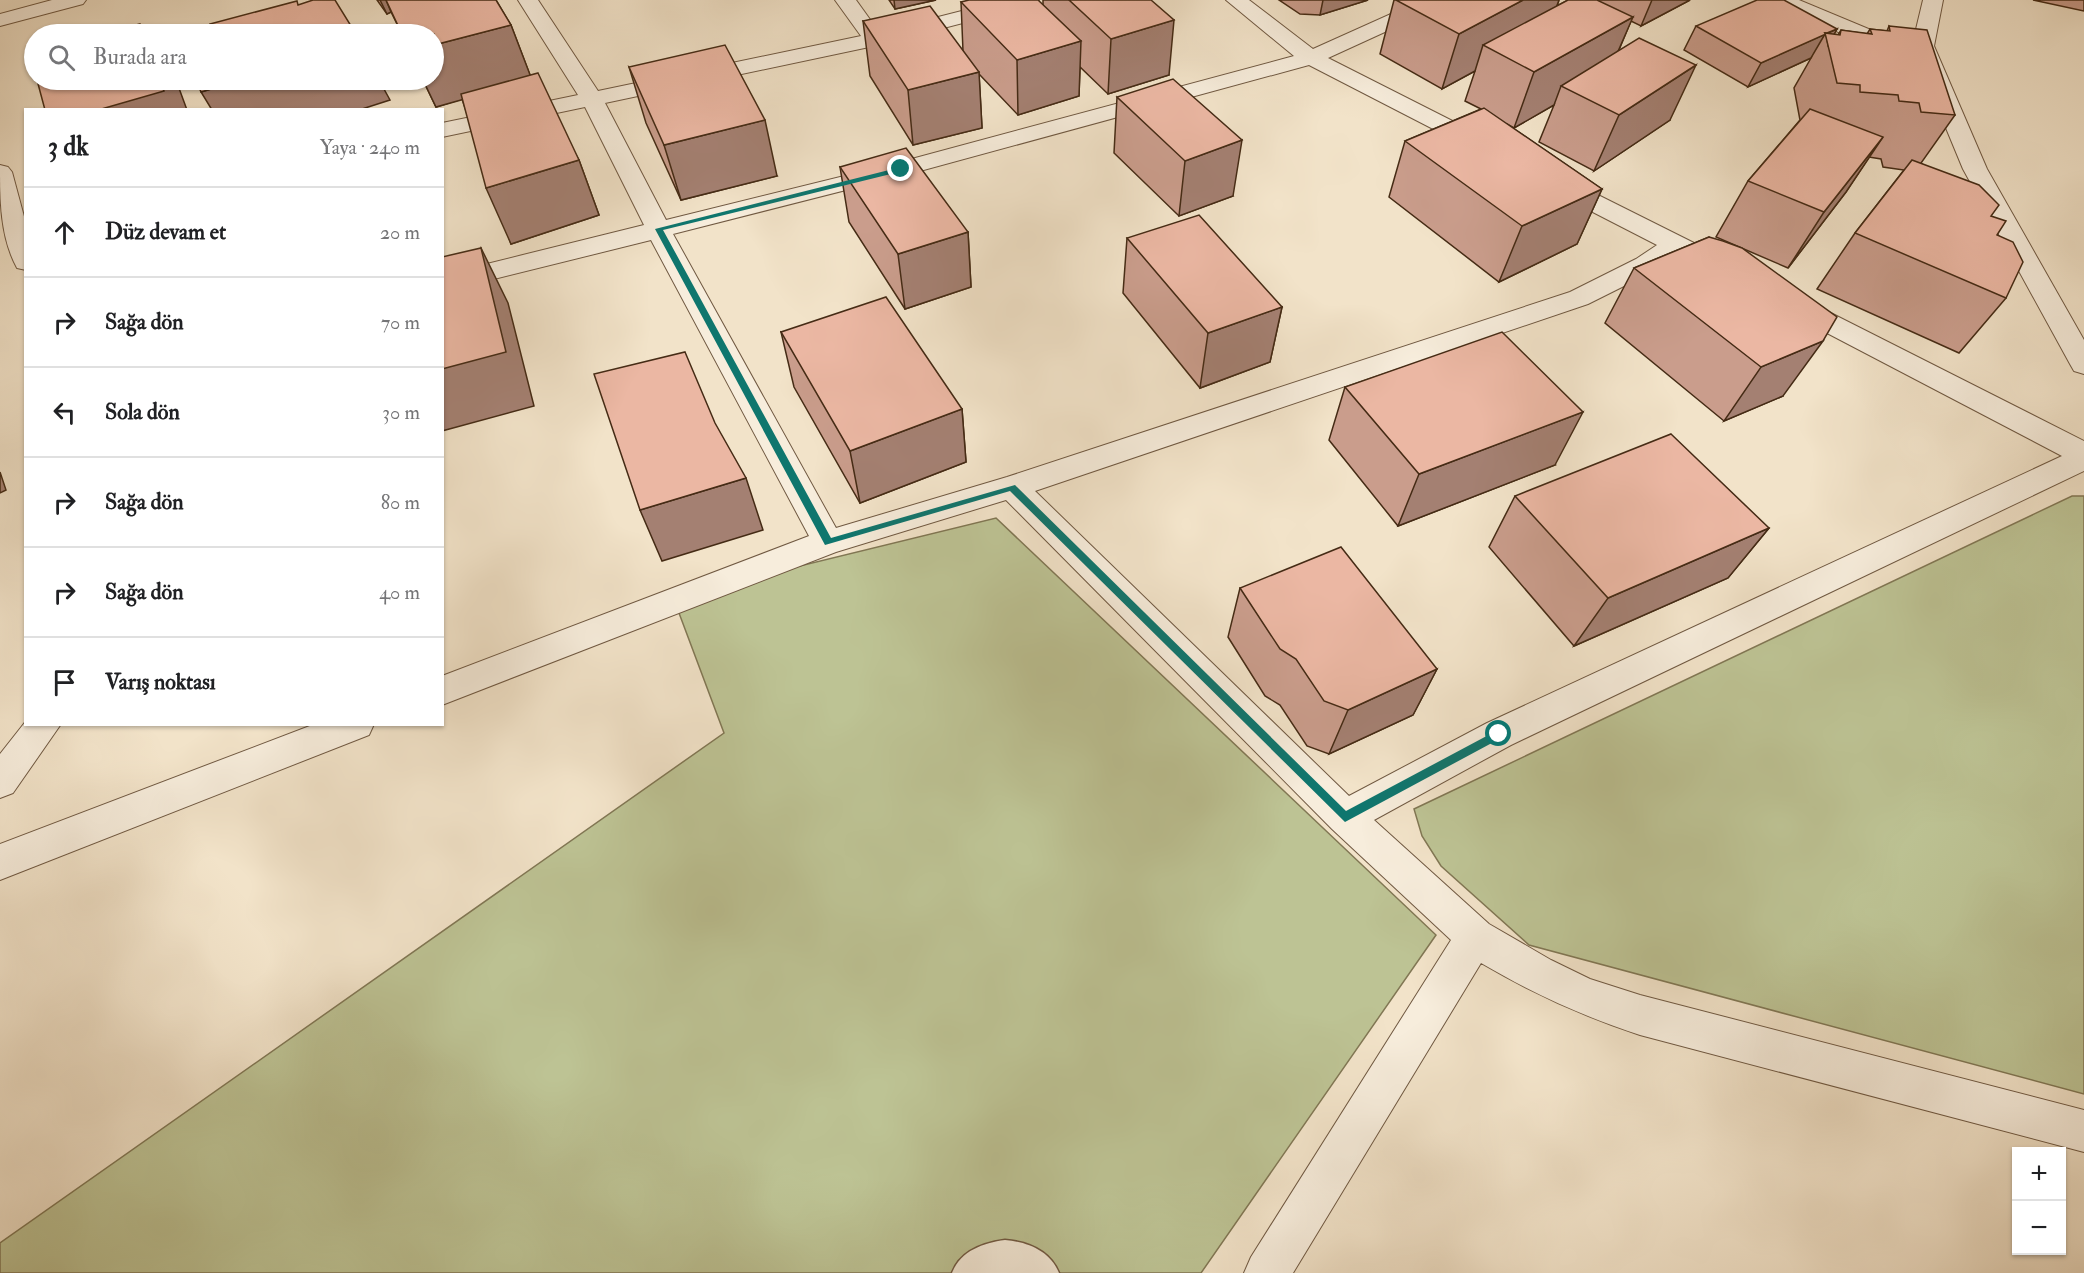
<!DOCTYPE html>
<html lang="tr">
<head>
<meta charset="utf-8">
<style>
	:root { --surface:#fff; --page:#f6f6f6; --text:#202124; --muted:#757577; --line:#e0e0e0 }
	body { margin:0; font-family:"IM FELL Double Pica",serif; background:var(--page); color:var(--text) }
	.controls { position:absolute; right:18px; bottom:18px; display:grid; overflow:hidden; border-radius:0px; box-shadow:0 2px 4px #0004 }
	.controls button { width:54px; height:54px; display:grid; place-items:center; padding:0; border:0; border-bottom:2px solid var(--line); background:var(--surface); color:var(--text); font:30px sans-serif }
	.stop { position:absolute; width:18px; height:18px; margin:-14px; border:4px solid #0f766e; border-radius:50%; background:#fff }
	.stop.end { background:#0f766e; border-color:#fff; box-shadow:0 2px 6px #0008 }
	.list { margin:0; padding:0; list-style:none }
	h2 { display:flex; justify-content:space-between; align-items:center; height:78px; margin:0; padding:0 24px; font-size:26px }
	h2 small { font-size:20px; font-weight:400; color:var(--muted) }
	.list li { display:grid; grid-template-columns:39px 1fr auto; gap:18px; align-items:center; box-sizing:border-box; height:90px; padding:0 24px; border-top:2px solid var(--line) }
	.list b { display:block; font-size:22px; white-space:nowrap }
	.list em { font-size:20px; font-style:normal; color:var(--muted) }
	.icon { flex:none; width:33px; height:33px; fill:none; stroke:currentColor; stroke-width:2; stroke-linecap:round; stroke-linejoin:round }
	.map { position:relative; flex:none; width:2084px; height:1273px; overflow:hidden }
	.search { position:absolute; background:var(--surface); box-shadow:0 2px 4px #0004; left:24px; top:24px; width:420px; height:66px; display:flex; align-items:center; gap:15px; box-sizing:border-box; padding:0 21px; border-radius:33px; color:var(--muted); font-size:22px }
	.panel { position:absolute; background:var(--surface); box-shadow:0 2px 4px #0004; left:24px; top:108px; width:420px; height:618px; border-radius:0px }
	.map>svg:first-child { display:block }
	.green { fill:#bdc394; stroke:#817754; stroke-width:1.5 }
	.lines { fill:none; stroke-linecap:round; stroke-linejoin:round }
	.lane-casing { stroke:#705942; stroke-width:3 }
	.street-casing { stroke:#705942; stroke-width:2 }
	.lane { fill:#f7eddc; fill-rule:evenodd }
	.street { fill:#f7eddc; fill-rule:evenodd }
	.wall { fill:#ca9d8c; stroke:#452b15; stroke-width:1.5 }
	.shaded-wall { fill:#a48072; stroke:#452b15; stroke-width:1.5 }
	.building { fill:#ebb7a3; stroke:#452b15; stroke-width:1.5 }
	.route { fill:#0f766e }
</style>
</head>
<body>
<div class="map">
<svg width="2084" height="1273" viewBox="0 0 2084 1273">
	<rect width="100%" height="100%" fill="#f2e3c9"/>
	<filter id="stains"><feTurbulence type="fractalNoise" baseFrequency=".00333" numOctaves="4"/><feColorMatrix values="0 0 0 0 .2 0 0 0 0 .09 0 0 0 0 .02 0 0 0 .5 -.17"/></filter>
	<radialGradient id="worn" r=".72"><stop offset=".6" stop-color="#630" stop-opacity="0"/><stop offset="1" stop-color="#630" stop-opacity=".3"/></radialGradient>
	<g class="green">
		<path d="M2072 496H2084V1094L1529 945 1441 866 1422 836 1414 809Z"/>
		<path d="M996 518 1436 935 1201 1273H0V1243L724 733 673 597Z"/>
	</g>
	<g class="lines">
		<g class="lane-casing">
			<path id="lane" d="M1005 1240C1028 1242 1050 1251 1059 1273H952C960 1251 983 1243 1005 1240Z"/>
		</g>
		<g class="street-casing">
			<g id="street">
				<path d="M52 0H86L83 4 0 26V14Z"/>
				<path d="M518 0H538L598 91 861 36 835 0H856L879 32 1005 0H1039L1036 4 874 46 605 103 666 220 893 164 1294 56 1226 0H1249L1313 49 1422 0H1449L1446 4 1328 58 1490 140 1494 145 1490 150H1474L1309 65 909 174 673 234 836 528 1007 477 1570 292 1636 259 1657 245 1548 189 1545 184 1548 179 1557 177 1566 179 1702 247 1706 253 1702 259 1693 261 1677 255 1654 271 1588 304 1035 491 1349 796 1487 723 2062 456 1783 310 1779 304 1783 298 1792 295 1801 298 2084 441V471L1511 745 1374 820 1489 924 1551 960 1590 979 1640 995 2084 1110V1152L1640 1035C1582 1016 1534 994 1481 963L1293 1273H1244L1251 1257 1451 940 1332 829 1006 500 836 552 442 705V676L809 536 651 240 442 292V275L644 225 585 107 442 137V123L578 95Z"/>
				<path d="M1771 0H1799L1907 45 1910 50 1907 55H1891L1774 4Z"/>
				<path d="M1923 0H1943L1934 46 1987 169 2084 340V374L2074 371 2070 364 1963 169 1912 46Z"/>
				<path d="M0 165 8 167 12 172 26 224V270L17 268C0 237 0 200 0 165Z"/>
				<path d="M26 721V724H61L13 793 0 798V754Z"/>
				<path d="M315 724H374L369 735 0 880V844Z"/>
			</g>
		</g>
		<use href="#lane" class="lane"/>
		<use href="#street" class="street"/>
	</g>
	<g class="wall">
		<path d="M377 0H496L511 25 530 75 579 160 599 215 511 244 462 99 436 107 423 80H434V34H402L391 12 387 14Z"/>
		<path d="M889 0H936L895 9Z"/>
		<path d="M1043 0H1151L1169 75 1108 94 1080 67 1079 96 1018 115 979 74 982 128 913 145 870 76 863 21 963 51 961 2 1043 5Z"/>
		<path d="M1279 0H1368L1320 15 1300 14Z"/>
		<path d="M1394 0H1559L1557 6 1568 0H1690L1641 26 1631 21 1619 50 1670 120 1594 171 1539 142 1554 105 1514 128 1507 124 1602 189 1577 244 1499 282 1389 197 1405 141 1481 109 1465 101 1475 71 1442 89 1380 54Z"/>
		<path d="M2033 0H2084V11Z"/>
		<path d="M1696 26 1837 29 1834 34 1838 35 1841 30 1867 34 1870 29 1887 31 1889 26 1955 115 1921 163 1991 216 1997 235 2006 298 1959 353 1817 289 1855 233 1904 170 1883 167 1881 159 1869 157 1846 192 1788 268 1716 237 1748 181 1800 120 1794 88 1811 58 1748 87 1684 50Z"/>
		<path d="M629 67 777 176 681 200 646 123Z"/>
		<path d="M1117 97 1233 196 1179 216 1114 153Z"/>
		<path d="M840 167 968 232 971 287 905 309 849 222Z"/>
		<path d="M1709 237 1783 396 1724 421 1605 323 1634 268Z"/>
		<path d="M1127 238 1282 307 1270 362 1200 388 1123 293Z"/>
		<path d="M781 332 962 409 966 462 860 503 794 387Z"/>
		<path d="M1345 387 1555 465 1398 526 1329 440Z"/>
		<path d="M1515 496 1769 528 1728 578 1574 646 1489 547Z"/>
		<path d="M1240 588 1437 669 1413 715 1329 754 1307 746 1280 705 1265 696 1228 637Z"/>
	</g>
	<g class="shaded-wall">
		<path d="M380 0H386L391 12 387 14Z"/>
		<path d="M894 0H936L895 9Z"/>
		<path d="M1323 0H1368L1320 15Z"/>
		<path d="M1523 0H1559L1547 32 1483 45 1475 71 1442 89 1459 34Z"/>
		<path d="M1652 0H1690L1641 26Z"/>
		<path d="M1633 17 1609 72 1561 86 1554 105 1514 128 1534 72Z"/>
		<path d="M1174 20 1169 75 1108 94 1111 39Z"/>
		<path d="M511 25 532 80 436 107 423 80H434V45Z"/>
		<path d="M1837 29 1828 45 1826 34Z"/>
		<path d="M1825 34 1811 58 1748 87 1761 63Z"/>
		<path d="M1081 41 1079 96 1018 115 1017 60Z"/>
		<path d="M1696 65 1670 120 1594 171 1619 115Z"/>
		<path d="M979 72 982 128 913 145 908 90Z"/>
		<path d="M160 80H176L187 110H98Z"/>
		<path d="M241 80H379L390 100 359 110H212L201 92Z"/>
		<path d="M765 120 777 176 681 200 664 145Z"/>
		<path d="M1883 137 1846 192 1788 268 1824 212Z"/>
		<path d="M1242 140 1233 196 1179 216 1185 161Z"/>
		<path d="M579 160 599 215 511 244 486 188Z"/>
		<path d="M1602 189 1577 244 1499 282 1522 226Z"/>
		<path d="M968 232 971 287 905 309 898 254Z"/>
		<path d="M481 248 508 303 534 406 442 431V369Z"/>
		<path d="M1282 307 1270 362 1200 388 1208 333Z"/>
		<path d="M1823 341 1783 396 1724 421 1761 367Z"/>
		<path d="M962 409 966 462 860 503 850 451Z"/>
		<path d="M1583 412 1555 465 1398 526 1419 474Z"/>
		<path d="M0 472 6 490 0 493Z"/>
		<path d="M746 478 763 530 662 561 640 510Z"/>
		<path d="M1769 528 1728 578 1574 646 1608 598Z"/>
		<path d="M1437 669 1413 715 1329 754 1348 710Z"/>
	</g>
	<g class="building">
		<path d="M313 0H335L356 34H192L212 28 210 24 297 1 298 5Z"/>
		<path d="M386 0H496L511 25 434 45V34H402Z"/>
		<path d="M969 0H1038L1081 41 1017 60 961 2Z"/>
		<path d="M1069 0H1151L1174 20 1111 39Z"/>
		<path d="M1396 0H1523L1459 34Z"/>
		<path d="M1568 0H1597L1633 17 1534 72 1483 45Z"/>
		<path d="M1757 0H1784L1837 29 1827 33H1825L1826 34 1761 63 1696 26Z"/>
		<path d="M930 6 979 72 908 90 863 21Z"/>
		<path d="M140 24 144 34H102Z"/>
		<path d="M1889 26 1927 30 1955 115 1921 112 1919 103 1899 101 1898 95 1860 92V85L1837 83 1825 33 1840 35 1841 30 1872 34 1870 29 1890 31Z"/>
		<path d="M1639 38 1696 65 1619 115 1561 86Z"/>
		<path d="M725 45 765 120 664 145 629 67Z"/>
		<path d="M34 52V70L30 54Z"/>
		<path d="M538 73 579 160 486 188 461 94Z"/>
		<path d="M1173 79 1242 140 1185 161 1117 97Z"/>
		<path d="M37 80H160L164 91 98 110H45Z"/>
		<path d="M196 80H265L243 86 241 80 201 92Z"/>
		<path d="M1484 108 1602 189 1522 226 1405 141Z"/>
		<path d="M1810 109 1883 137 1824 212 1748 181Z"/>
		<path d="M906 148 968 232 898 254 840 167Z"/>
		<path d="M1912 160 1979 185 1999 205 1991 216 2006 221 1997 235 2013 242 2023 262 2006 298 1855 233Z"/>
		<path d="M1199 215 1282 307 1208 333 1127 238Z"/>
		<path d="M1709 237 1723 241 1742 248 1837 317 1823 341 1761 367 1634 268Z"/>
		<path d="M481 248 506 352 442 369V257Z"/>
		<path d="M886 297 962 409 850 451 781 332Z"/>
		<path d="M1502 332 1583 412 1419 474 1345 387Z"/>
		<path d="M685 352 715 423 746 478 640 510 594 374Z"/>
		<path d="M1671 434 1769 528 1608 598 1515 496Z"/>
		<path d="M1341 547 1437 669 1348 710 1324 701 1296 659 1280 649 1240 588Z"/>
	</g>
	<path class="route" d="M901 167 903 171 663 230 831 538 1015 485 1346 811 1496 731H1503V737L1345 822 1010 491 825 545 655 229Z"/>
	<rect width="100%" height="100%" filter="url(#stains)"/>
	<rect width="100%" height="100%" fill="url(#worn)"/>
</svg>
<div class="controls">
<button>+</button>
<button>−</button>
</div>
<div class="stop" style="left:1499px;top:734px"></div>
<div class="stop end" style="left:901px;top:169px"></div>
<div class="search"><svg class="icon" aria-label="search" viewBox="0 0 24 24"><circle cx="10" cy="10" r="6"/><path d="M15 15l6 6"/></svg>Burada ara</div>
<section class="panel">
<h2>3 dk<small>Yaya · 240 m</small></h2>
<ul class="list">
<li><svg class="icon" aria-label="ahead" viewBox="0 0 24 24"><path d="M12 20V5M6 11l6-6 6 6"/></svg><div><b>Düz devam et</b></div><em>20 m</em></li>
<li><svg class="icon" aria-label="right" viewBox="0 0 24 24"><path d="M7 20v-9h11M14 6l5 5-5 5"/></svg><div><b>Sağa dön</b></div><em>70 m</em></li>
<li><svg class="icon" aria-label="left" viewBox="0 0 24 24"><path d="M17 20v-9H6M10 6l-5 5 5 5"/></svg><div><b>Sola dön</b></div><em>30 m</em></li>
<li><svg class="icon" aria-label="right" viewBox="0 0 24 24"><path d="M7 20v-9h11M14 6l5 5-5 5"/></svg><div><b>Sağa dön</b></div><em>80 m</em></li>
<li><svg class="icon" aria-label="right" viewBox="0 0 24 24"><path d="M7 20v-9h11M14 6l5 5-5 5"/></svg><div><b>Sağa dön</b></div><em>40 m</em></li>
<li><svg class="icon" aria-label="arrive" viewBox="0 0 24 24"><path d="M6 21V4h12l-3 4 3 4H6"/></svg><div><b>Varış noktası</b></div></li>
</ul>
</section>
</div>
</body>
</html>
